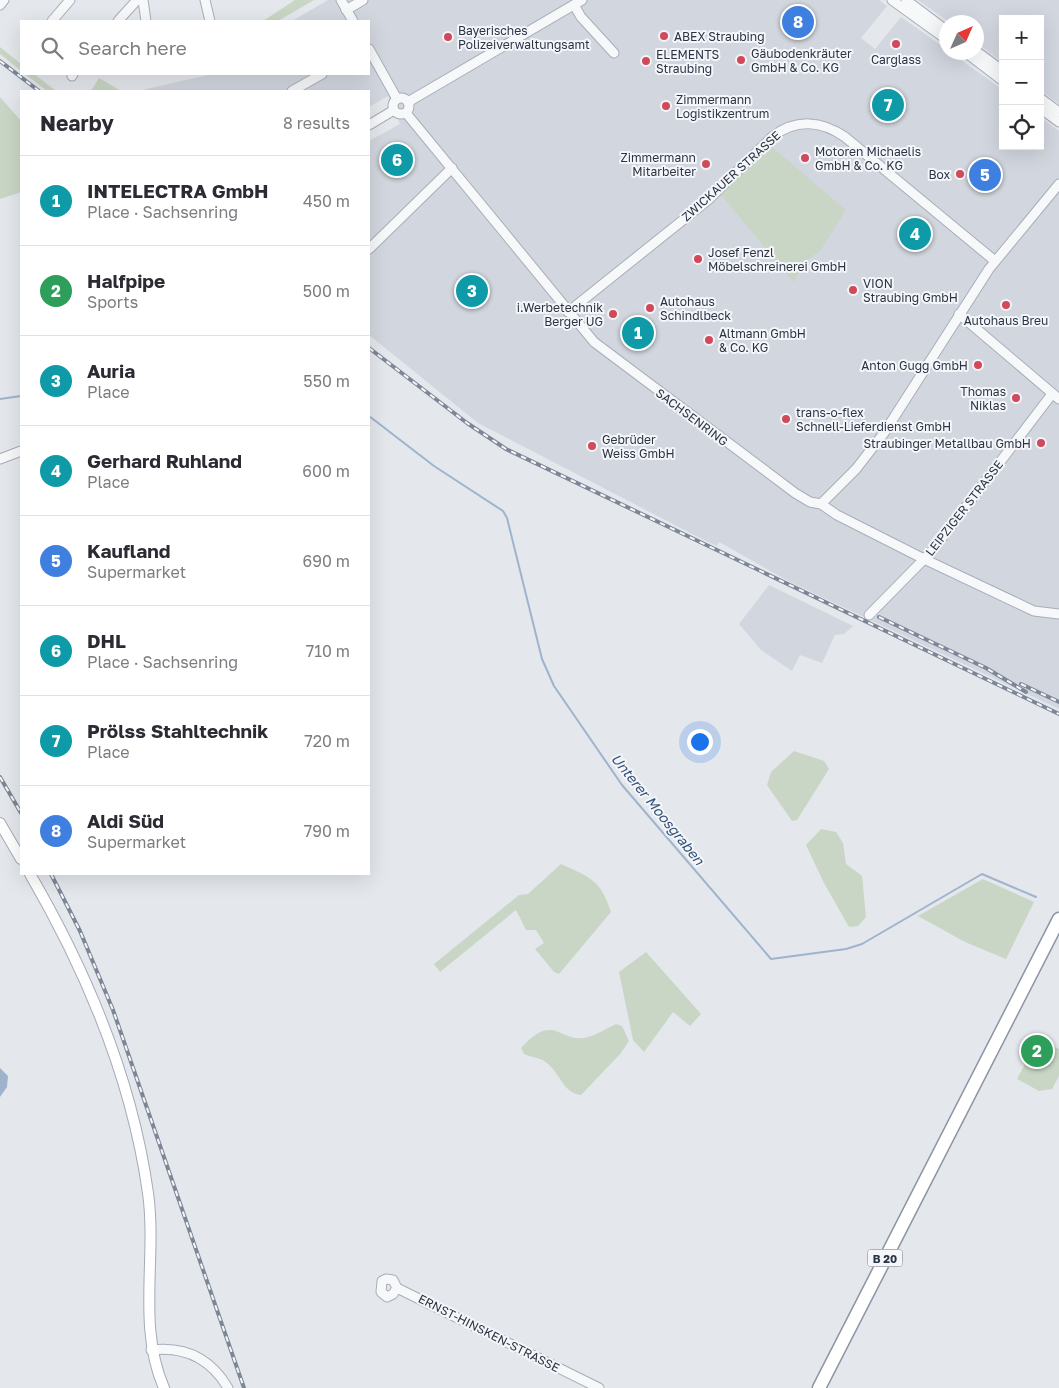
<!DOCTYPE html>
<html lang="en">
<head>
<meta charset="utf-8">
<style>
	:root { --surface:#fff; --page:#f7f7f7; --text:#2b2b33; --muted:#7c7c81; --line:#e1e1e2; --accent:#d1495b }
	body { margin:0; font-family:"Golos Text",sans-serif; background:var(--page); color:var(--text) }
	.controls { position:absolute; right:15px; top:15px; display:grid; overflow:hidden; border-radius:0px; box-shadow:0 5px 20px #0002 }
	.controls button { width:45px; height:45px; display:grid; place-items:center; padding:0; border:0; border-bottom:1px solid var(--line); background:var(--surface); color:var(--text); font:25px sans-serif }
	.compass { position:absolute; left:939px; top:15px; width:45px; height:45px; border-radius:50%; background:var(--surface); box-shadow:0 5px 20px #0002; rotate:45deg }
	.you { position:absolute; left:699px; top:741px; width:18px; height:18px; margin:-12px; border:4px solid #fff; border-radius:50%; background:#1a73e8; box-shadow:0 0 0 8px #1a73e833 }
	.badge { display:grid; place-items:center; width:32px; height:32px; border-radius:50%; background:var(--accent); color:#fff; font-size:16px; font-weight:700 }
	.pin { position:absolute; translate:-50% -50%; border:2px solid #fff; box-shadow:0 1px 5px #0006 }
	.list { margin:0; padding:0; list-style:none }
	h2 { display:flex; justify-content:space-between; align-items:center; height:65px; margin:0; padding:0 20px; font-size:21px }
	h2 small { font-size:16px; font-weight:400; color:var(--muted) }
	.list li { display:grid; grid-template-columns:32px 1fr auto; gap:15px; align-items:center; box-sizing:border-box; height:90px; padding:0 20px; border-top:1px solid var(--line) }
	.list b { display:block; font-size:19px; white-space:nowrap }
	.list p { margin:0; font-size:16px; white-space:nowrap; color:var(--muted) }
	.list em { font-size:16px; font-style:normal; color:var(--muted) }
	.icon { flex:none; width:28px; height:28px; fill:none; stroke:currentColor; stroke-width:2; stroke-linecap:round; stroke-linejoin:round }
	.map { position:relative; flex:none; width:1059px; height:1388px; overflow:hidden }
	.search { position:absolute; background:var(--surface); box-shadow:0 5px 20px #0002; left:20px; top:20px; width:350px; height:55px; display:flex; align-items:center; gap:12px; box-sizing:border-box; padding:0 18px; border-radius:0px; color:var(--muted); font-size:19px }
	.panel { position:absolute; background:var(--surface); box-shadow:0 5px 20px #0002; left:20px; top:90px; width:350px; height:785px; border-radius:0px }
	.map>svg:first-child { display:block }
	.built { fill:#d2d6de }
	.green { fill:#c9d6c5 }
	.water { fill:#9fb4cc }
	.lines { fill:none; stroke-linecap:round; stroke-linejoin:round }
	.stream { stroke:#9fb4cc; stroke-width:2 }
	.minor-casing { stroke:#a9aeb7; stroke-width:11 }
	.major-casing { stroke:#a3abb8; stroke-width:12 }
	.highway-casing { stroke:#8b94a3; stroke-width:15 }
	.minor { stroke:#f7f8fa; stroke-width:9 }
	.major { stroke:#fff; stroke-width:10 }
	.highway { stroke:#fff; stroke-width:12 }
	.rail-casing { stroke:#7d8696; stroke-width:4 }
	.rail { stroke:#f4f6f9; stroke-width:2; stroke-dasharray:5.5; stroke-linecap:butt }
	.poi-dot { fill:#d1495b; stroke:#f4f6f9; stroke-width:2 }
	.labels { text-anchor:middle; dominant-baseline:central; stroke-width:4; stroke-linejoin:round; paint-order:stroke }
	.shield { fill:#f4f6f9; stroke:#676e7b; stroke-width:1 }
	.shield-label { font-size:11px; font-weight:bold; fill:#2b3445 }
	.poi-label { font-size:12px; fill:#2b3445; stroke:#f4f6f9; text-anchor:start }
	.street-label { font-size:12px; fill:#2b3445; stroke:#f4f6f9 }
	.water-label { font-size:14px; font-style:italic; fill:#34527a; stroke:#f4f6f9 }
</style>
</head>
<body>
<div class="map">
<svg width="1059" height="1388" viewBox="0 0 1059 1388">
	<rect width="100%" height="100%" fill="#e4e7ec"/>
	<g class="built">
		<path d="M328 0H879L887 6 861 38 875 49 901 17 946 49V52L951 53 1003 90V146H1040V117L1059 131V709L790 582 719 542 717 546 702 539 478 423 369 335V141L400 124 388 96 369 107V91H142L146 89 213 74H369V21H292Z"/>
		<path d="M918 0H1059V104L1040 90V19H1003V63L977 43 976 22H949Z"/>
		<path d="M769 585 853 626 844 634 835 635 822 663 800 655 792 671 761 650 739 624Z"/>
	</g>
	<g class="green">
		<path d="M295 0H314L278 21H263Z"/>
		<path d="M0 47 21 64V71L0 54Z"/>
		<path d="M25 74H34L56 91H47Z"/>
		<path d="M99 78 121 91H91Z"/>
		<path d="M0 97 21 121V192L0 199Z"/>
		<path d="M771 146 846 210 820 251 805 261 794 282 721 195Z"/>
		<path d="M794 751 824 761 829 769 797 820 792 821 767 785 771 772Z"/>
		<path d="M821 829 836 832 843 843 846 864 862 876 866 917 858 926 849 927 824 883 806 845Z"/>
		<path d="M561 864C591 878 600 879 611 912L559 974 554 972 535 949 544 943 536 930H526L516 910 440 972 434 964 519 895 528 894Z"/>
		<path d="M983 879 1034 902 1006 959 965 942 918 916Z"/>
		<path d="M646 952 701 1014 690 1026 673 1012 644 1052 633 1040 619 972Z"/>
		<path d="M616 1024 622 1026 629 1041 621 1053 581 1095C563 1093 560 1073 547 1063 542 1058 530 1057 524 1054L521 1048C555 1010 560 1045 588 1037 597 1035 607 1028 616 1024Z"/>
		<path d="M1046 1043 1059 1049V1076L1052 1089 1039 1091 1017 1079 1035 1046Z"/>
	</g>
	<path class="water" d="M0 1068 8 1076 7 1087 0 1097Z"/>
	<g class="lines">
		<g class="stream">
			<path d="M0 399 21 396"/>
			<path d="M369 416 434 466 503 511 507 518 542 659 554 686 622 785 771 959 846 949 862 944 982 874 1036 897"/>
		</g>
		<g class="minor-casing">
			<g id="minor">
				<path d="M143 0 146 21"/>
				<path d="M205 0 210 21"/>
				<path d="M341 0 353 21"/>
				<path d="M892 0 946 39"/>
				<path d="M906 0 946 30"/>
				<path d="M0 5 4 0"/>
				<path d="M574 5 581 17 614 53"/>
				<path d="M346 10 363 0"/>
				<path d="M52 21 70 0"/>
				<path d="M118 21 137 0"/>
				<path d="M369 49 397 99"/>
				<path d="M976 51 1003 71"/>
				<path d="M965 52 1003 81"/>
				<path d="M72 76 73 74"/>
				<path d="M292 91 322 74"/>
				<circle cx="401" cy="106" r="8"/>
				<path d="M1040 98 1059 112"/>
				<path d="M408 102 582 0"/>
				<path d="M1040 108 1059 122"/>
				<path d="M406 113 594 342 795 493 810 502 821 504 837 515 924 559 1034 611 1059 614"/>
				<path d="M369 125 394 110"/>
				<path d="M369 249 452 168"/>
				<path d="M568 312 708 200 772 137C796 118 822 121 845 137L995 261"/>
				<path d="M959 314 1059 399"/>
				<path d="M0 459 21 451"/>
				<path d="M821 504 856 469 884 433 989 269 1059 184"/>
				<path d="M869 615 932 551 1052 394"/>
				<path d="M397 1288 393 1294 387 1297 381 1292 382 1281 386 1279 393 1280 397 1288 599 1388"/>
				<path d="M151 1350C185 1346 211 1359 228 1388"/>
			</g>
		</g>
		<g class="major-casing">
			<g id="major">
				<path d="M0 823 21 859"/>
				<path d="M30 874C87 972 132 1079 148 1193 157 1258 137 1326 164 1388"/>
			</g>
		</g>
		<g class="highway-casing">
			<path id="highway" d="M819 1388 1059 919"/>
		</g>
		<use href="#minor" class="minor"/>
		<use href="#major" class="major"/>
		<use href="#highway" class="highway"/>
		<g class="rail-casing">
			<g id="rail">
				<path d="M0 61 39 91"/>
				<path d="M369 348 467 423 506 449 1059 714"/>
				<path d="M879 617 986 668 1026 692"/>
				<path d="M1021 684 1059 702"/>
				<path d="M0 777 21 813"/>
				<path d="M51 874 80 931 113 1010 244 1388"/>
			</g>
		</g>
		<use href="#rail" class="rail"/>
	</g>
	<g class="poi-dot">
		<circle cx="664" cy="36" r="5"/>
		<circle cx="448" cy="37" r="5"/>
		<circle cx="896" cy="44" r="5"/>
		<circle cx="741" cy="60" r="5"/>
		<circle cx="646" cy="61" r="5"/>
		<circle cx="666" cy="106" r="5"/>
		<circle cx="805" cy="158" r="5"/>
		<circle cx="706" cy="164" r="5"/>
		<circle cx="960" cy="174" r="5"/>
		<circle cx="698" cy="259" r="5"/>
		<circle cx="853" cy="290" r="5"/>
		<circle cx="1006" cy="305" r="5"/>
		<circle cx="650" cy="308" r="5"/>
		<circle cx="613" cy="314" r="5"/>
		<circle cx="709" cy="340" r="5"/>
		<circle cx="978" cy="365" r="5"/>
		<circle cx="1016" cy="398" r="5"/>
		<circle cx="786" cy="419" r="5"/>
		<circle cx="1041" cy="443" r="5"/>
		<circle cx="592" cy="446" r="5"/>
	</g>
	<g class="labels">
		<rect class="shield" x="867.5" y="1249.5" width="35" height="17" rx="4"/>
		<g class="shield-label">
			<text x="885" y="1258">B 20</text>
		</g>
		<g class="poi-label">
			<text x="458" y="30">Bayerisches<tspan x="458" dy="14">Polizeiverwaltungsamt</tspan></text>
			<text x="674" y="36">ABEX Straubing</text>
			<text x="751" y="53">Gäubodenkräuter<tspan x="751" dy="14">GmbH &amp; Co. KG</tspan></text>
			<text x="656" y="54">ELEMENTS<tspan x="656" dy="14">Straubing</tspan></text>
			<text x="896" y="59" text-anchor="middle">Carglass</text>
			<text x="676" y="99">Zimmermann<tspan x="676" dy="14">Logistikzentrum</tspan></text>
			<text x="815" y="151">Motoren Michaelis<tspan x="815" dy="14">GmbH &amp; Co. KG</tspan></text>
			<text x="696" y="157" text-anchor="end">Zimmermann<tspan x="696" dy="14">Mitarbeiter</tspan></text>
			<text x="950" y="174" text-anchor="end">Box</text>
			<text x="708" y="252">Josef Fenzl<tspan x="708" dy="14">Möbelschreinerei GmbH</tspan></text>
			<text x="863" y="283">VION<tspan x="863" dy="14">Straubing GmbH</tspan></text>
			<text x="660" y="301">Autohaus<tspan x="660" dy="14">Schindlbeck</tspan></text>
			<text x="603" y="307" text-anchor="end">i.Werbetechnik<tspan x="603" dy="14">Berger UG</tspan></text>
			<text x="1006" y="320" text-anchor="middle">Autohaus Breu</text>
			<text x="719" y="333">Altmann GmbH<tspan x="719" dy="14">&amp; Co. KG</tspan></text>
			<text x="968" y="365" text-anchor="end">Anton Gugg GmbH</text>
			<text x="1006" y="391" text-anchor="end">Thomas<tspan x="1006" dy="14">Niklas</tspan></text>
			<text x="796" y="412">trans-o-flex<tspan x="796" dy="14">Schnell-Lieferdienst GmbH</tspan></text>
			<text x="602" y="439">Gebrüder<tspan x="602" dy="14">Weiss GmbH</tspan></text>
			<text x="1031" y="443" text-anchor="end">Straubinger Metallbau GmbH</text>
		</g>
		<g class="street-label">
			<text transform="translate(731 176) rotate(-42)">ZWICKAUER STRASSE</text>
			<text transform="translate(692 417) rotate(37)">SACHSENRING</text>
			<text transform="translate(964 508) rotate(-52)">LEIPZIGER STRASSE</text>
			<text transform="translate(489 1333) rotate(27)">ERNST-HINSKEN-STRASSE</text>
		</g>
		<g class="water-label">
			<text transform="translate(658 809) rotate(51)">Unterer Moosgraben</text>
		</g>
	</g>
</svg>
<div class="controls">
<button>+</button>
<button>−</button>
<button><svg class="icon" aria-label="locate" viewBox="0 0 24 24"><circle cx="12" cy="12" r="6"/><path d="M12 2v4M12 18v4M2 12h4M18 12h4"/></svg></button>
</div>
<svg class="compass" viewBox="-18 -18 36 36"><path d="M0-13l5 13h-10z" fill="#e53935"/><path d="M0 13l5-13h-10z" fill="#7c7c81"/></svg>
<div class="you"></div>
<div class="pin badge" style="left:638px;top:333px;background:#0f9aa8">1</div>
<div class="pin badge" style="left:1037px;top:1051px;background:#2e9e5b">2</div>
<div class="pin badge" style="left:472px;top:291px;background:#0f9aa8">3</div>
<div class="pin badge" style="left:915px;top:234px;background:#0f9aa8">4</div>
<div class="pin badge" style="left:985px;top:175px;background:#3f7fe0">5</div>
<div class="pin badge" style="left:397px;top:160px;background:#0f9aa8">6</div>
<div class="pin badge" style="left:888px;top:105px;background:#0f9aa8">7</div>
<div class="pin badge" style="left:798px;top:22px;background:#3f7fe0">8</div>
<div class="search"><svg class="icon" aria-label="search" viewBox="0 0 24 24"><circle cx="10" cy="10" r="6"/><path d="M15 15l6 6"/></svg>Search here</div>
<section class="panel">
<h2>Nearby<small>8 results</small></h2>
<ul class="list">
<li><span class="badge" style="background:#0f9aa8">1</span><div><b>INTELECTRA GmbH</b><p>Place · Sachsenring</p></div><em>450 m</em></li>
<li><span class="badge" style="background:#2e9e5b">2</span><div><b>Halfpipe</b><p>Sports</p></div><em>500 m</em></li>
<li><span class="badge" style="background:#0f9aa8">3</span><div><b>Auria</b><p>Place</p></div><em>550 m</em></li>
<li><span class="badge" style="background:#0f9aa8">4</span><div><b>Gerhard Ruhland</b><p>Place</p></div><em>600 m</em></li>
<li><span class="badge" style="background:#3f7fe0">5</span><div><b>Kaufland</b><p>Supermarket</p></div><em>690 m</em></li>
<li><span class="badge" style="background:#0f9aa8">6</span><div><b>DHL</b><p>Place · Sachsenring</p></div><em>710 m</em></li>
<li><span class="badge" style="background:#0f9aa8">7</span><div><b>Prölss Stahltechnik</b><p>Place</p></div><em>720 m</em></li>
<li><span class="badge" style="background:#3f7fe0">8</span><div><b>Aldi Süd</b><p>Supermarket</p></div><em>790 m</em></li>
</ul>
</section>
</div>
</body>
</html>
